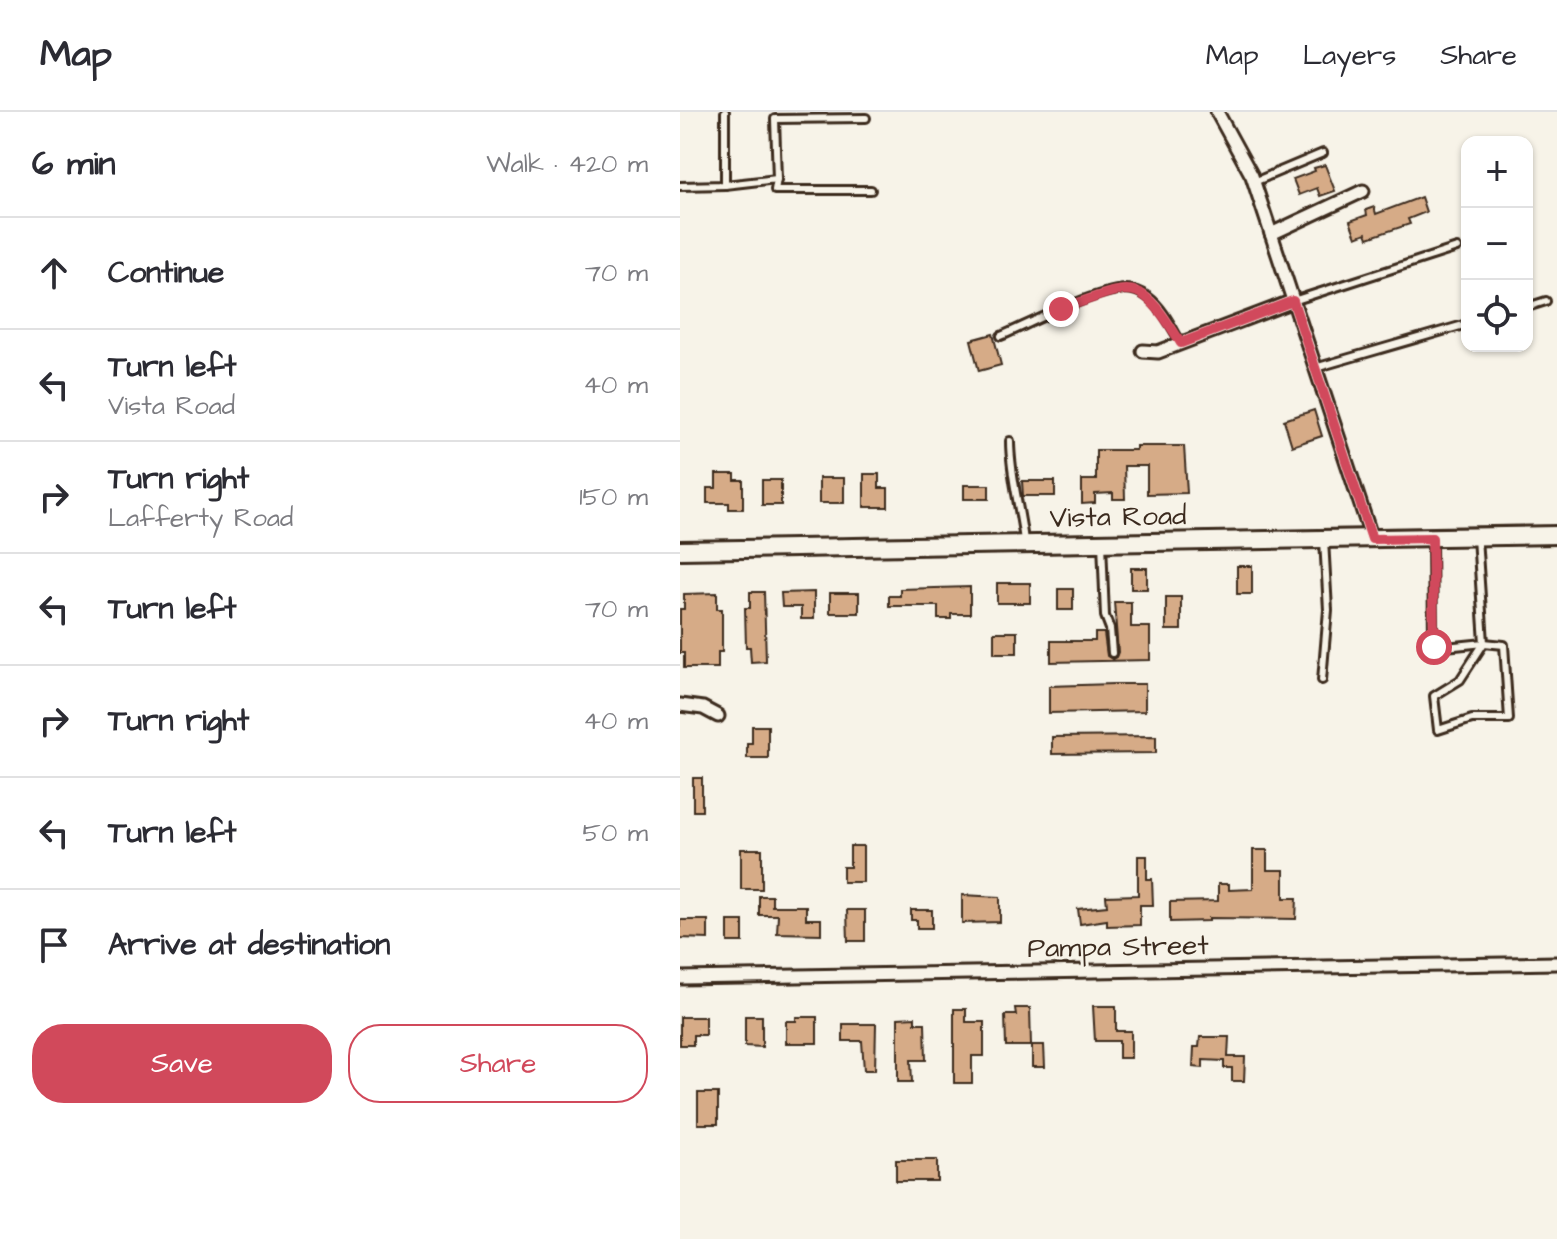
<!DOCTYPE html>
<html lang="en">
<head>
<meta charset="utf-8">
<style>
	:root { --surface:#fff; --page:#f2f2f3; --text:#2b2b33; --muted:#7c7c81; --line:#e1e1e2; --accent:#d1495b }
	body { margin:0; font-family:"Architects Daughter",sans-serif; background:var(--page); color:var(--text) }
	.controls { position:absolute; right:24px; top:24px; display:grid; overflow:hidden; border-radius:16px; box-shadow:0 2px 6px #0004 }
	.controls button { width:72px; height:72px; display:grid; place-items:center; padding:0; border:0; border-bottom:2px solid var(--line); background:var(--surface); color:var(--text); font:40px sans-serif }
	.stop { position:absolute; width:24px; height:24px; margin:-18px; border:6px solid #d1495b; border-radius:50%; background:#fff }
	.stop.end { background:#d1495b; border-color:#fff; box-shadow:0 2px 8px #0008 }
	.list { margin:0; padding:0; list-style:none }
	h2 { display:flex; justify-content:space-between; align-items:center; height:104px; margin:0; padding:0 32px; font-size:34px }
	h2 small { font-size:26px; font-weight:400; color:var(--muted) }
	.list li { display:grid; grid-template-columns:52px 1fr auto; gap:24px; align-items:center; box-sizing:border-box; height:112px; padding:0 32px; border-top:2px solid var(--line) }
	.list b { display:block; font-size:30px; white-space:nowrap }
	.list p { margin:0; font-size:26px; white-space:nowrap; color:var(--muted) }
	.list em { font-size:26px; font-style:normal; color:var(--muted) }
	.actions { display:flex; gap:16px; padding:24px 32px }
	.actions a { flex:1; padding:18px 0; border:2px solid var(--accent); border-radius:32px; text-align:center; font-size:28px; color:var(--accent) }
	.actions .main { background:var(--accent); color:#fff }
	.icon { flex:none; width:44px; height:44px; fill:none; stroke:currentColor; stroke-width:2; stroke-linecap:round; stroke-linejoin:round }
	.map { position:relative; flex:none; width:877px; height:1127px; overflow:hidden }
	header { display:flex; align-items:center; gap:48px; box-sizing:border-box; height:112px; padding:0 40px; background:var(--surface); border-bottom:2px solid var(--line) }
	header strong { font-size:38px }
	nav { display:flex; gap:44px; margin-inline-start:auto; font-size:28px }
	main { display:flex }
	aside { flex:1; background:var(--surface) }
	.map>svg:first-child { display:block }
	.building { fill:#d6ab87; stroke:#3b2a1e; stroke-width:2 }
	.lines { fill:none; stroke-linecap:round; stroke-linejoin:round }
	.lane-casing { stroke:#3b2a1e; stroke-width:12 }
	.street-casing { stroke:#3b2a1e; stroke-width:17 }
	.secondary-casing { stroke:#3b2a1e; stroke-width:22 }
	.lane { stroke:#f7f3e8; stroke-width:6 }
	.street { stroke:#f7f3e8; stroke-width:11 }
	.secondary { stroke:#f7f3e8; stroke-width:16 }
	.route { stroke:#d1495b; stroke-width:10 }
	.labels { text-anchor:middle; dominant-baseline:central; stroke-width:6; stroke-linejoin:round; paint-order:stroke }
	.street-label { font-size:28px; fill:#3b2a1e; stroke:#f7f3e8 }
</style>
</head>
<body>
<header>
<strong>Map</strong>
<nav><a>Map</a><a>Layers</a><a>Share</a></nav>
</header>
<main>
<aside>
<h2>6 min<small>Walk · 420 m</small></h2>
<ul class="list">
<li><svg class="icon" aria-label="ahead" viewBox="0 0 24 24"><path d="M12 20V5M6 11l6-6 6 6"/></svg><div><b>Continue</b></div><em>70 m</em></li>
<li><svg class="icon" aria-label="left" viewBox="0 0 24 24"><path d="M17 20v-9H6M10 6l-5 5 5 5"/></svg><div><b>Turn left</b><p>Vista Road</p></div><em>40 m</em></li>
<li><svg class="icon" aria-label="right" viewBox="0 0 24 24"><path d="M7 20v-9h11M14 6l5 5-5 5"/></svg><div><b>Turn right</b><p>Lafferty Road</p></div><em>150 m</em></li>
<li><svg class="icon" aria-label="left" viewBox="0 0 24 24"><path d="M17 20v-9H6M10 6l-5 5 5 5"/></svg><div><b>Turn left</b></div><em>70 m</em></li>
<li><svg class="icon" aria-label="right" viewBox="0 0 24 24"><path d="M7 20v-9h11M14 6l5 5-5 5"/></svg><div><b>Turn right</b></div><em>40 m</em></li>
<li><svg class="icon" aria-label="left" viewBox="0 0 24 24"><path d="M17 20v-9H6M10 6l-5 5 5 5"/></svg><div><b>Turn left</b></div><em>50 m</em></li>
<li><svg class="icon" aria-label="arrive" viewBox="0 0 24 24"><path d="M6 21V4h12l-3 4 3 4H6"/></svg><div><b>Arrive at destination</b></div></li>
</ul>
<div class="actions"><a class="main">Save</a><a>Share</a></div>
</aside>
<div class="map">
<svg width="877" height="1127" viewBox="0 0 877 1127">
	<rect width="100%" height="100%" fill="#f7f3e8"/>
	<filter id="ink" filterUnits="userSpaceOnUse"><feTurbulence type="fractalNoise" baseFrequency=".0125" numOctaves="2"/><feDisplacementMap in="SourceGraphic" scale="16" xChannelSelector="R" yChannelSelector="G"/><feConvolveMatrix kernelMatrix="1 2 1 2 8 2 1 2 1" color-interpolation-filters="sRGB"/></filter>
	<g filter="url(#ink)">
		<g class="building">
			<path d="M645 53 655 79 640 84 637 76 619 83 613 67 635 59 634 56Z"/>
			<path d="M741 85 746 100 728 107 730 112 688 126 686 121 676 125 670 109 687 103 686 98 694 95 696 102Z"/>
			<path d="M313 222 321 253 299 259 291 228Z"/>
			<path d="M634 298 642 324 612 334 604 308Z"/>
			<path d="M456 334H504L507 381 467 382V354H444L445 387H433V381L415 382V391L402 392V368H416V338H456Z"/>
			<path d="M36 362H55V368H63V397H49V391H27V376H36Z"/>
			<path d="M184 362H199V376H208V395H184Z"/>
			<rect x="139" y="366" width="25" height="25"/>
			<rect x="82" y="368" width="19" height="25"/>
			<path d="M342 369H375V384H343Z"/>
			<rect x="284" y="373" width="25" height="14"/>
			<rect x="557" y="454" width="15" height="28"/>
			<rect x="451" y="456" width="16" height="21"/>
			<rect x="317" y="471" width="33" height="20"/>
			<path d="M290 475V502H271V507H258V494H209V484H220V477Z"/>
			<rect x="378" y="477" width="15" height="21"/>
			<path d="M70 480H84L86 549 71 550 70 535H66L65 496H70Z"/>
			<path d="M134 480V507H121V495H102L101 481Z"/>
			<path d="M37 481V497H42V540H38V556H4V541H0V497H4V482Z"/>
			<rect x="150" y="481" width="29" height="20"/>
			<rect x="486" y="485" width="15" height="33"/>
			<path d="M434 490H451V515H470V548L371 550V529H415V521H424L427 544 432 547 436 545 438 540Z"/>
			<rect x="314" y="520" width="23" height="21"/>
			<path d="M434 572H465V599L369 601V574Z"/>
			<path d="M72 614H88V646H67V631H72Z"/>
			<path d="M476 624V641L372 642V625Z"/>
			<rect x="13" y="666" width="9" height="33"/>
			<path d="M170 734H183V770H163V755H170Z"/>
			<rect x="61" y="737" width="21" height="40"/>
			<path d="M573 738H587V758H604V786H617L616 807 529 806V809L490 810V790L538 789V772H549V778L573 777Z"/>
			<path d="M458 744H467V767H472L473 793H460V813L427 814V808L400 812 398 797 427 794 426 784 458 783Z"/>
			<path d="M282 783 320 785V810L282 811Z"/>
			<path d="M79 784H92V794H126V807H141V822L97 821 98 803H79Z"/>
			<path d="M167 798H185V829H168Z"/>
			<path d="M231 798H252V816H237V808H231Z"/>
			<path d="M0 808H28V827L0 826Z"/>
			<rect x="48" y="809" width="15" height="21"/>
			<path d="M413 894H436V919H451V946H439V929H415Z"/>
			<path d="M335 896H350L351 934H326L325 903H336Z"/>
			<path d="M274 897H286V910H304V944H292V971H274Z"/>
			<path d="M65 904H82V935L65 934Z"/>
			<path d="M0 905H25V923H13V933H0Z"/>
			<path d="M116 905H137V931H106V909H116Z"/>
			<path d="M235 905V911H245L246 948H231L232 970H218V906Z"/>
			<path d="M163 912H196L195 958H184L182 929H163Z"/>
			<path d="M520 925H549L548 945H565L564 969H552V956H544V949L523 948V956L513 955 514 935H519Z"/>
			<path d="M352 933H364L365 955H352Z"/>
			<rect x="18" y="981" width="20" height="31"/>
			<rect x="216" y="1048" width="41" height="21"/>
		</g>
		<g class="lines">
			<g class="lane-casing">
				<g id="lane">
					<path d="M186 6 95 7 97 67 95 78H191"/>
					<path d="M574 70 643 41"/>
					<path d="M45 73V0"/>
					<path d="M0 74 45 73 97 67"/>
					<path d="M613 189 777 136"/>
					<path d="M847 195 866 189"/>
					<path d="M321 224C351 211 413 179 445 177 453 177 461 180 468 185 483 196 492 216 501 231"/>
					<path d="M635 256 787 212"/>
					<path d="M330 329C330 363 340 395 344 429"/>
					<path d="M752 427 753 531 756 536 804 531 797 425"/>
					<path d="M422 431 425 504 430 517 432 541"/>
					<path d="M804 531 824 533 829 607H792L758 618 754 584 780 568Z"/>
					<path d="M642 568 648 498 644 428"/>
				</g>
			</g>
			<g class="street-casing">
				<g id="street">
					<path d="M537 0 572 64 692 427"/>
					<path d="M591 122 683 79"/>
					<path d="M463 239 478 240 613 189"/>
					<path d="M0 593 23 596 38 604"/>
					<path d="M0 866 877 851"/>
				</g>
			</g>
			<g class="secondary-casing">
				<path id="secondary" d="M0 438 877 423"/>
			</g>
			<use href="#lane" class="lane"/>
			<use href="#street" class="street"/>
			<use href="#secondary" class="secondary"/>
		</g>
	</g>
	<g class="lines" filter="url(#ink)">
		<path class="route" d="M381 197C454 172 457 161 501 231L613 189 692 427 752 426 754 535"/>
	</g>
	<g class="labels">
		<g class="street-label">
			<text transform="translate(438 405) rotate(-1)">Vista Road</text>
			<text transform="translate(438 835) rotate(-1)">Pampa Street</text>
		</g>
	</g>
</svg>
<div class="controls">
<button>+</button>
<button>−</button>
<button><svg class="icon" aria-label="locate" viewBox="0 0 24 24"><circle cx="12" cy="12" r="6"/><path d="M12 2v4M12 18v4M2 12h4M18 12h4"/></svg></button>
</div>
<div class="stop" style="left:754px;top:535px"></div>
<div class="stop end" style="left:381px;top:197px"></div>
</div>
</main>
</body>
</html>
